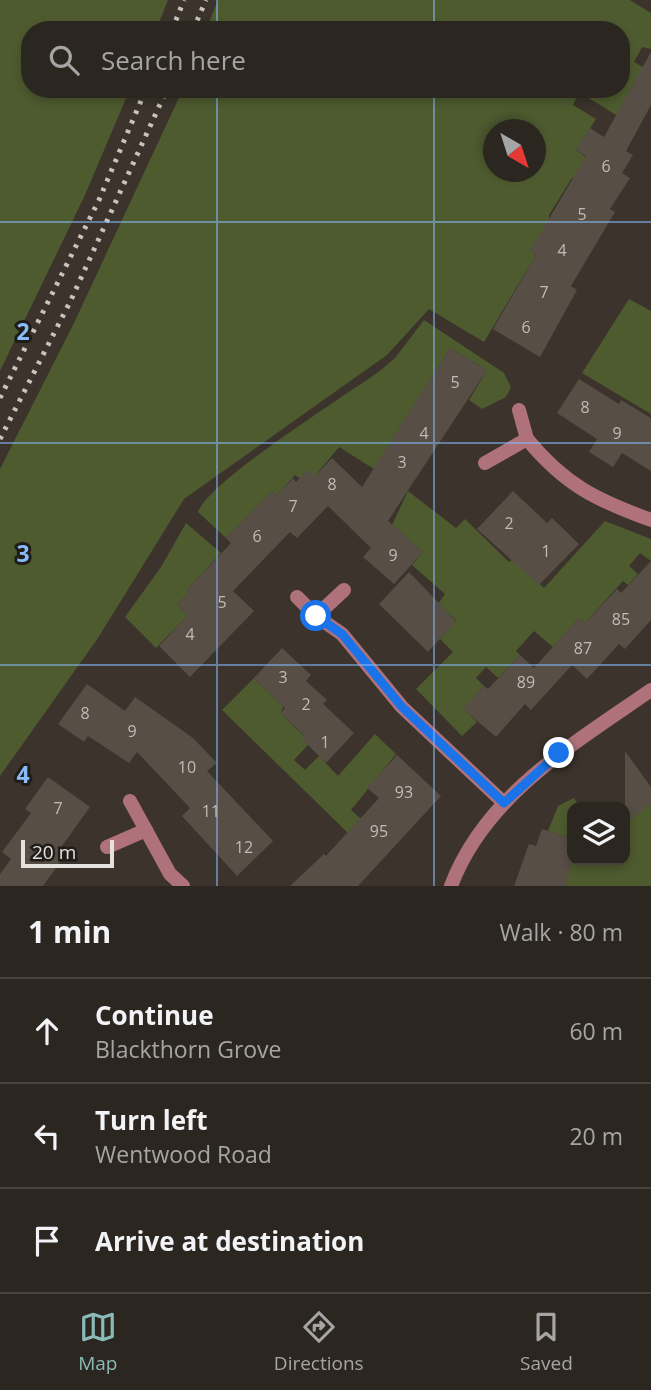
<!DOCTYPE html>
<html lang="en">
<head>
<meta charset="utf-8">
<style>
	:root { --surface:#2c2621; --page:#342e2a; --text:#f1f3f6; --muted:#a6a5a5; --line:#48433f; --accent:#8bbbb9 }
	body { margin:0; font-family:"Open Sans",sans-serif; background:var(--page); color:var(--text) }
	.controls { position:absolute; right:21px; bottom:21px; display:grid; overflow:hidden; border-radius:14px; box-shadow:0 4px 10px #0003 }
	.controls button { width:63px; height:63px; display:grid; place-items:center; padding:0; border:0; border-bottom:2px solid var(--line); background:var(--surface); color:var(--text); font:35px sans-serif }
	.compass { position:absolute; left:483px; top:119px; width:63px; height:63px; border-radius:50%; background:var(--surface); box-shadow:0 4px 10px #0003; rotate:141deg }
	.scale { position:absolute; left:21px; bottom:18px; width:93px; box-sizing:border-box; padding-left:7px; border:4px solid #e6e1dc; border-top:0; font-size:19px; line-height:24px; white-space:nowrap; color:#e6e1dc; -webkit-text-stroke:5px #201c18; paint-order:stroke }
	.stop { position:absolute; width:21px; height:21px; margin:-16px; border:5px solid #1a73e8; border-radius:50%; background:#fff }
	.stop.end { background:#1a73e8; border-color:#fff; box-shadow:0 2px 7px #0008 }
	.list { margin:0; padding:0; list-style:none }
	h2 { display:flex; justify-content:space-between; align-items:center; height:91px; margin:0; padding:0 28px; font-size:30px }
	h2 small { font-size:23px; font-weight:400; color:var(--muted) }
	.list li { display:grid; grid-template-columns:46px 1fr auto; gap:21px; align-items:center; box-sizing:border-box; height:105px; padding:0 28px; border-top:2px solid var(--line) }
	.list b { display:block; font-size:26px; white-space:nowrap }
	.list p { margin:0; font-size:23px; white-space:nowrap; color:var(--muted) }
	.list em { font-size:23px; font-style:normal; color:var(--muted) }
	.icon { flex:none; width:38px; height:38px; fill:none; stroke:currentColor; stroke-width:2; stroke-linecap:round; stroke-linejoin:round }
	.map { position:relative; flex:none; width:651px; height:886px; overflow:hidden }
	.search { position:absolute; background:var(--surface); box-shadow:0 4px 10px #0003; left:21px; right:21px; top:21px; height:77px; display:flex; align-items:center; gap:18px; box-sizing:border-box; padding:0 24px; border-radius:28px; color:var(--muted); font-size:26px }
	.sheet { height:406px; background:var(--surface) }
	nav { display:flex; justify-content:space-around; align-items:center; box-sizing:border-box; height:98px; border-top:2px solid var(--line); background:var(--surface); font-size:19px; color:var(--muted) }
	nav a { display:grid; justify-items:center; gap:4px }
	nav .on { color:var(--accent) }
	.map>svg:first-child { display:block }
	.green { fill:#4e5b2f; fill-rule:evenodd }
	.building { fill:#574e46 }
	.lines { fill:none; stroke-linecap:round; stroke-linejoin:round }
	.service { stroke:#af727a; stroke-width:14 }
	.minor { stroke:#af727a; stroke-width:14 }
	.rail { stroke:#c9c3be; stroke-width:5; stroke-dasharray:3.5 7; stroke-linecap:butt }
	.route { stroke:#1a73e8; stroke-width:9 }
	.grid { fill:none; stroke:#87bbfb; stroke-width:2; stroke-opacity:0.55 }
	.labels { text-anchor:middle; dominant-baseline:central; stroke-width:6; stroke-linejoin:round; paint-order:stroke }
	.number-label { font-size:16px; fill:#c2bcb6 }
	.grid-label { font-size:23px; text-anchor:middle; font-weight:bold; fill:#87bbfb; stroke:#201c18; stroke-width:6; stroke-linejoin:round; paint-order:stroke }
</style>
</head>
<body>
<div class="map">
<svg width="651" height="886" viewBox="0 0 651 886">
	<rect width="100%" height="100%" fill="#3b332c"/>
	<g class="green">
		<path d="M0 0H168L156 30H30V89H130L85 195 0 371Z"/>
		<path d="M218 0H630L651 13V49L642 47 634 62 651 72 628 109 644 117 637 128 579 92 573 105 596 119 576 150 589 159 576 180 572 178 549 215V220L530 251 536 255 484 342 429 309 387 355 184 499 98 638 0 776V469L74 323 183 89H621V30H206ZM494 130H536V172H494Z"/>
		<path d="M629 299 651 311V414L582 373Z"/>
		<path d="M424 320 504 373 511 387 506 397 482 409 469 400 487 370 450 348 374 469 339 447 315 476 299 478 295 475 277 495 272 491 226 538 198 512C210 480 345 396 381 370L395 358Z"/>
		<path d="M408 491 456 528 465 519 509 562 513 559 544 588 605 521 651 539V561L640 553 629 566 638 574 628 585 623 581 585 623 579 618 553 647 534 631 516 651 520 655 498 678 486 667 476 678 484 686 464 709 477 722 462 736 416 689 453 652 440 639 456 620 438 604 445 594 412 565 423 552 392 525Z"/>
		<path d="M186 523 221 553 187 590 189 593 177 605 188 615 156 648 125 617 161 567Z"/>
		<path d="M254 678 283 706 281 713 304 736 308 745 294 760 305 770 319 756 338 776 375 734 396 754 351 810 361 819 348 833 222 710Z"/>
		<path d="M574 798 580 807H572V839L548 831 558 806Z"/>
		<path d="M651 804V886H565L563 863 571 866 574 860H625V821Z"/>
	</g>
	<g class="building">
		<path d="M651 52V105L626 151 633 155 622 173 630 178 610 209 615 212 571 286 577 290 540 357 493 329 536 255 530 251 586 156 576 150 590 128 604 137Z"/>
		<path d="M450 348 487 370 388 521 423 552 394 584 363 557 371 548 328 506 297 538 290 532 233 591 254 611 190 677 159 646 188 615 177 605 189 593 187 590 231 543 226 538 272 491 277 495 293 478 296 482 308 469 315 476 332 458 362 487Z"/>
		<path d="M579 379 619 404 621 400 651 418V471L622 453 613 467 589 452 597 439 557 413Z"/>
		<path d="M513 491 547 523 552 518 579 544 539 585 477 529Z"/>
		<path d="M651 561V620L625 649 619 644 587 679 572 665 531 710 525 704 496 737 463 709 484 686 488 689 520 655 534 668 579 618 585 623 617 589 621 593Z"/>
		<path d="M409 572 456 621 428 652 379 604Z"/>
		<path d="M282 648 311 675 306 681 327 700 323 704 354 733 326 763 301 738 304 735 281 713 285 708 254 678Z"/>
		<path d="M87 684 125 711 135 697 193 738 217 763 207 771 273 841 237 876 182 816 190 808 137 752 129 763 88 736 84 742 58 724Z"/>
		<path d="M625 751 651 787V804L625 823Z"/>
		<path d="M397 755 441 796 358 886H290L324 854 326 856 379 798 367 788Z"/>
		<path d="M48 777 90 807 62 846 68 851 43 886H0V874L11 859 2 852 31 813 25 809Z"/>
		<path d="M542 829 572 839V864L565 886H514L529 844 536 846Z"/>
	</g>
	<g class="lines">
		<g class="service">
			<path d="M485 463 527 439 519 410"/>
			<path d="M316 616 344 590"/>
			<path d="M107 847 146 830"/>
		</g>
		<g class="minor">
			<path d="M527 439C565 485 596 500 651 520"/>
			<path d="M297 597 316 616 342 634 402 707 504 803"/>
			<path d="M130 801 170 874 183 886"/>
			<path d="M451 886C485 795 575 743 651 690"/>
		</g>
		<g class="rail">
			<path d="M172 30 184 0"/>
			<path d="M193 30 206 0"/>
			<path d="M0 398 99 200 146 89"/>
			<path d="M0 439 71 300 167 89"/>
		</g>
	</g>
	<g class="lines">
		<path class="route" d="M316 616 342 634 402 707 504 803 559 753"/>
	</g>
	<path class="grid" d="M217 0V30M434 0V30M217 89V886M434 89V886M0 222H651M0 443H651M0 665H651"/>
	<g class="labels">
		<g class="number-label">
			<text x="606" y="166">6</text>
			<text x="582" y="214">5</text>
			<text x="562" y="250">4</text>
			<text x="544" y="292">7</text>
			<text x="526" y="327">6</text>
			<text x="455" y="382">5</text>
			<text x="585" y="407">8</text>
			<text x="424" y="433">4</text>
			<text x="617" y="433">9</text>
			<text x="402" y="462">3</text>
			<text x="332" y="484">8</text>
			<text x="293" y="506">7</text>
			<text x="509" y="523">2</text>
			<text x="257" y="536">6</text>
			<text x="546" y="551">1</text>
			<text x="393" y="555">9</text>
			<text x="222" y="602">5</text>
			<text x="621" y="619">85</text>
			<text x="190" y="634">4</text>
			<text x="583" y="648">87</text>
			<text x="283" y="677">3</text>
			<text x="526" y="682">89</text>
			<text x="306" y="704">2</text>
			<text x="85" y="713">8</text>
			<text x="132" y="731">9</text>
			<text x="325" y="742">1</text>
			<text x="187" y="767">10</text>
			<text x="404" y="792">93</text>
			<text x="58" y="808">7</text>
			<text x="211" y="811">11</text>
			<text x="379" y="831">95</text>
			<text x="244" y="847">12</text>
		</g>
	</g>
	<g class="grid-label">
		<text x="23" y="340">2</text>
		<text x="23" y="562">3</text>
		<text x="23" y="783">4</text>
	</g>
</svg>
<div class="controls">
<button><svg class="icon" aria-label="layers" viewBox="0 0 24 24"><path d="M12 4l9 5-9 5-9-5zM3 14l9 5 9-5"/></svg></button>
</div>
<svg class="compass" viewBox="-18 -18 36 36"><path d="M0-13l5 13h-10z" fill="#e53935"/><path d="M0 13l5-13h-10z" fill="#a6a5a5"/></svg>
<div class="scale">20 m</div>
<div class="stop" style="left:316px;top:616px"></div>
<div class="stop end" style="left:559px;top:753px"></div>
<div class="search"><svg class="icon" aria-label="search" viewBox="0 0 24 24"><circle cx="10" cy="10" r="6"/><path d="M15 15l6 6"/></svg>Search here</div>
</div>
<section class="sheet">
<h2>1 min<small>Walk · 80 m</small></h2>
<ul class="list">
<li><svg class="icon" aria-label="ahead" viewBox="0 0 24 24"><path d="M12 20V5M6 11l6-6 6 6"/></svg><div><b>Continue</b><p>Blackthorn Grove</p></div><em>60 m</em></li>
<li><svg class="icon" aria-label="left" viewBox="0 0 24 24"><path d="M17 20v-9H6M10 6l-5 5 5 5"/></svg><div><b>Turn left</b><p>Wentwood Road</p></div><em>20 m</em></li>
<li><svg class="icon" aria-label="arrive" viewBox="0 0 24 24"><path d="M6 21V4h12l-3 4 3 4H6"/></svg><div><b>Arrive at destination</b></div></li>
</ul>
</section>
<nav>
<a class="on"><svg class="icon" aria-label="map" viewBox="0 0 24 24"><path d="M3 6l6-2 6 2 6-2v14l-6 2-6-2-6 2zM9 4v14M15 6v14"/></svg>Map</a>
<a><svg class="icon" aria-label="directions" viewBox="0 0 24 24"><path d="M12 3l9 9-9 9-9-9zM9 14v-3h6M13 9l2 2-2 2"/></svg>Directions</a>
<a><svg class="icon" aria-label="saved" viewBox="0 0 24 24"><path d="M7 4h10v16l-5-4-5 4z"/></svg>Saved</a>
</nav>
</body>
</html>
